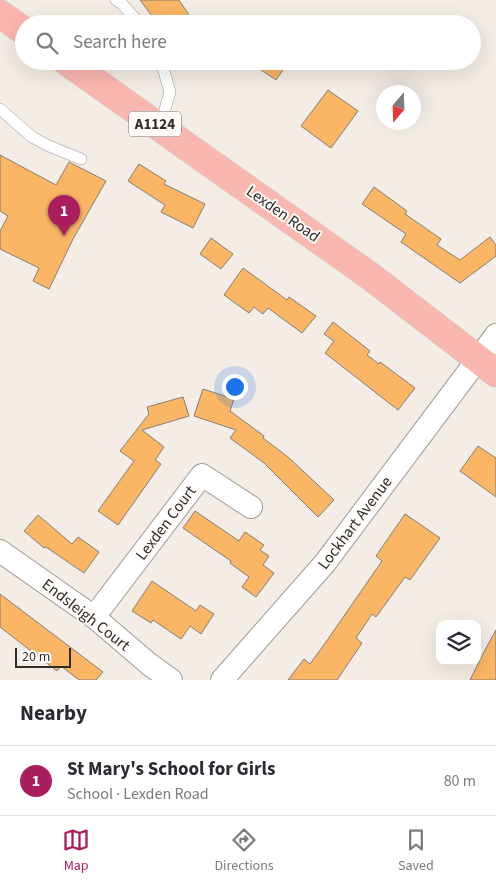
<!DOCTYPE html>
<html lang="en">
<head>
<meta charset="utf-8">
<style>
	:root { --surface:#fff; --page:#f2f2f3; --text:#2b2b33; --muted:#7c7c81; --line:#e1e1e2; --accent:#ab1e5d }
	body { margin:0; font-family:"Source Sans 3",sans-serif; background:var(--page); color:var(--text) }
	.controls { position:absolute; right:15px; bottom:15px; display:grid; overflow:hidden; border-radius:10px; box-shadow:0 5px 20px #0002 }
	.controls button { width:45px; height:45px; display:grid; place-items:center; padding:0; border:0; border-bottom:1px solid var(--line); background:var(--surface); color:var(--text); font:25px sans-serif }
	.compass { position:absolute; left:376px; top:85px; width:45px; height:45px; border-radius:50%; background:var(--surface); box-shadow:0 5px 20px #0002; rotate:199deg }
	.scale { position:absolute; left:15px; bottom:12px; width:56px; box-sizing:border-box; padding-left:5px; border:2px solid #2f2d2a; border-top:0; font-size:14px; line-height:18px; white-space:nowrap; color:#2f2d2a; -webkit-text-stroke:4px #fefbf8; paint-order:stroke }
	.you { position:absolute; left:234px; top:386px; width:18px; height:18px; margin:-12px; border:4px solid #fff; border-radius:50%; background:#1a73e8; box-shadow:0 0 0 8px #1a73e833 }
	.badge { display:grid; place-items:center; width:32px; height:32px; border-radius:50%; background:var(--accent); color:#fff; font-size:16px; font-weight:700 }
	.pin { position:absolute; translate:-50% -41px; filter:drop-shadow(0 1px 2px #0008) }
	.pin::after { content:''; position:absolute; top:26px; width:18px; height:15px; background:inherit; clip-path:polygon(0 0,100% 0,50% 100%) }
	.list { margin:0; padding:0; list-style:none }
	h2 { display:flex; justify-content:space-between; align-items:center; height:65px; margin:0; padding:0 20px; font-size:21px }
	h2 small { font-size:16px; font-weight:400; color:var(--muted) }
	.list li { display:grid; grid-template-columns:32px 1fr auto; gap:15px; align-items:center; box-sizing:border-box; height:70px; padding:0 20px; border-top:1px solid var(--line) }
	.list b { display:block; font-size:19px; white-space:nowrap }
	.list p { margin:0; font-size:16px; white-space:nowrap; color:var(--muted) }
	.list em { font-size:16px; font-style:normal; color:var(--muted) }
	.icon { flex:none; width:28px; height:28px; fill:none; stroke:currentColor; stroke-width:2; stroke-linecap:round; stroke-linejoin:round }
	.map { position:relative; flex:none; width:496px; height:680px; overflow:hidden }
	.search { position:absolute; background:var(--surface); box-shadow:0 5px 20px #0002; left:15px; right:15px; top:15px; height:55px; display:flex; align-items:center; gap:12px; box-sizing:border-box; padding:0 18px; border-radius:28px; color:var(--muted); font-size:19px }
	.sheet { height:135px; background:var(--surface) }
	nav { display:flex; justify-content:space-around; align-items:center; box-sizing:border-box; height:70px; border-top:1px solid var(--line); background:var(--surface); font-size:14px; color:var(--muted) }
	nav a { display:grid; justify-items:center; gap:2px }
	nav .on { color:var(--accent) }
	.map>svg:first-child { display:block }
	.building { fill:#fab665; stroke:#847e78 }
	.lines { fill:none; stroke-linecap:round; stroke-linejoin:round }
	.service-casing { stroke:#a09a93; stroke-width:12 }
	.minor-casing { stroke:#a09a93; stroke-width:24 }
	.primary-casing { stroke:#cdcdcc; stroke-width:29 }
	.service { stroke:#fff; stroke-width:11 }
	.minor { stroke:#fff; stroke-width:22 }
	.primary { stroke:#fab7af; stroke-width:28 }
	.labels { text-anchor:middle; dominant-baseline:central; stroke-width:4; stroke-linejoin:round; paint-order:stroke }
	.shield { fill:#fefbf8; stroke:#6d6b68; stroke-width:1 }
	.shield-label { font-size:15px; font-weight:bold; fill:#2f2d2a }
	.street-label { font-size:16px; fill:#2f2d2a; stroke:#fefbf8 }
</style>
</head>
<body>
<div class="map">
<svg width="496" height="680" viewBox="0 0 496 680">
	<rect width="100%" height="100%" fill="#f4ede6"/>
	<g class="building">
		<path d="M140 0H179L195 24H158Z"/>
		<path d="M248 61H289L276 80Z"/>
		<path d="M328 90 358 111 331 148 301 126Z"/>
		<path d="M0 155 56 185 69 162 106 181 73 239 49 289 33 281 39 268 0 249V231L8 216 0 211Z"/>
		<path d="M139 164 166 181 164 184 205 204 193 228 161 212 165 205 128 181Z"/>
		<path d="M374 187 407 211 405 214 441 239 437 245 460 260 490 237 496 245V256L460 283 401 242 406 234 362 204Z"/>
		<path d="M211 238 233 254 221 269 200 254Z"/>
		<path d="M243 268 287 300 289 297 316 316 302 333 268 308 263 314 254 307 249 313 224 295Z"/>
		<path d="M333 322 370 351 367 355 379 364 380 362 415 388 398 410 325 353 334 341 324 334Z"/>
		<path d="M203 389 234 399 230 411 264 436 263 438 288 457 334 500 318 517 264 463 230 438 236 430 194 416Z"/>
		<path d="M183 397 189 416 142 430 164 447 155 460 161 464 118 525 98 511 134 461 120 451 149 414 147 407Z"/>
		<path d="M478 446 496 458V497L460 471Z"/>
		<path d="M195 511 239 541 245 532 264 545 260 550 269 556 263 565 274 573 256 597 242 587 249 577 230 563 231 561 183 528Z"/>
		<path d="M405 514 440 538 410 580 405 577 376 617 372 614 356 638 362 643 337 680H288L304 659 310 664 326 642 382 561 376 556Z"/>
		<path d="M38 515 72 544 78 537 99 552 84 573 46 547 44 548 24 531Z"/>
		<path d="M152 581 196 611 200 605 214 614 201 634 190 626 181 639 153 620 151 623 132 611Z"/>
		<path d="M0 594 103 672 96 680H79L61 666 57 671 0 627Z"/>
		<path d="M496 630V680H470L484 652Z"/>
	</g>
	<g class="lines">
		<g class="service-casing">
			<g id="service">
				<path d="M116 0 122 4 140 24"/>
				<path d="M0 109 32 137 49 146 81 159"/>
				<path d="M160 127 170 92 161 61"/>
			</g>
		</g>
		<g class="minor-casing">
			<g id="minor">
				<path d="M0 551 94 617 149 664 171 680"/>
				<path d="M94 617 202 475 251 507"/>
				<path d="M222 680 325 563 496 335"/>
			</g>
		</g>
		<g class="primary-casing">
			<g id="primary">
				<path d="M0 14 24 31"/>
				<path d="M66 61 370 276 496 373"/>
			</g>
		</g>
		<use href="#service" class="service"/>
		<use href="#minor" class="minor"/>
		<use href="#primary" class="primary"/>
	</g>
	<g class="labels">
		<rect class="shield" x="129" y="111.5" width="52" height="25" rx="4"/>
		<g class="shield-label">
			<text x="155" y="124">A1124</text>
		</g>
		<g class="street-label">
			<text transform="translate(283 214) rotate(35)">Lexden Road</text>
			<text transform="translate(166 523) rotate(-53)">Lexden Court</text>
			<text transform="translate(355 523) rotate(-53)">Lockhart Avenue</text>
			<text transform="translate(86 615) rotate(38)">Endsleigh Court</text>
		</g>
	</g>
</svg>
<div class="controls">
<button><svg class="icon" aria-label="layers" viewBox="0 0 24 24"><path d="M12 4l9 5-9 5-9-5zM3 14l9 5 9-5"/></svg></button>
</div>
<svg class="compass" viewBox="-18 -18 36 36"><path d="M0-13l5 13h-10z" fill="#e53935"/><path d="M0 13l5-13h-10z" fill="#7c7c81"/></svg>
<div class="scale">20 m</div>
<div class="you"></div>
<div class="pin badge" style="left:64px;top:236px">1</div>
<div class="search"><svg class="icon" aria-label="search" viewBox="0 0 24 24"><circle cx="10" cy="10" r="6"/><path d="M15 15l6 6"/></svg>Search here</div>
</div>
<section class="sheet">
<h2>Nearby<small></small></h2>
<ul class="list">
<li><span class="badge">1</span><div><b>St Mary's School for Girls</b><p>School · Lexden Road</p></div><em>80 m</em></li>
</ul>
</section>
<nav>
<a class="on"><svg class="icon" aria-label="map" viewBox="0 0 24 24"><path d="M3 6l6-2 6 2 6-2v14l-6 2-6-2-6 2zM9 4v14M15 6v14"/></svg>Map</a>
<a><svg class="icon" aria-label="directions" viewBox="0 0 24 24"><path d="M12 3l9 9-9 9-9-9zM9 14v-3h6M13 9l2 2-2 2"/></svg>Directions</a>
<a><svg class="icon" aria-label="saved" viewBox="0 0 24 24"><path d="M7 4h10v16l-5-4-5 4z"/></svg>Saved</a>
</nav>
</body>
</html>
